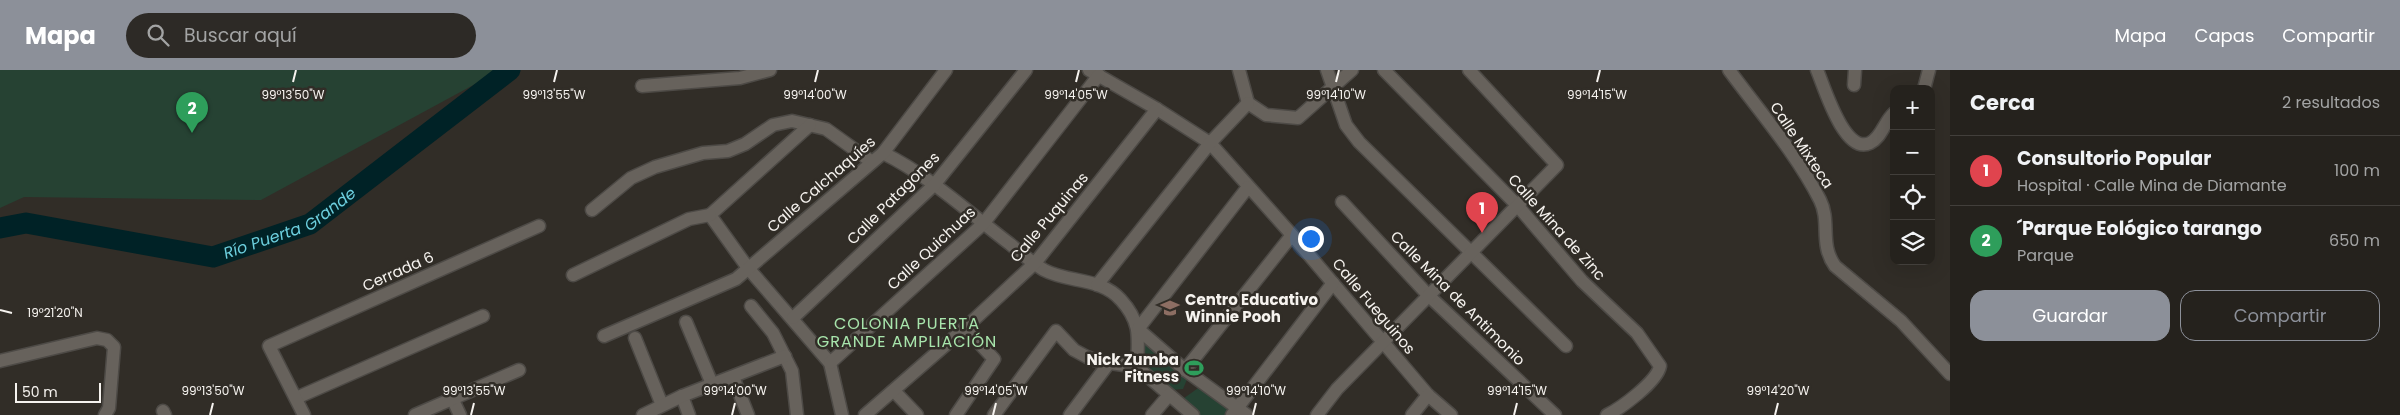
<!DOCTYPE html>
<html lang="es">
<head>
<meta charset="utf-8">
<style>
	:root { --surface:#25221d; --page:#2d2a26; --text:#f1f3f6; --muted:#a3a4a4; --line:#423f3b; --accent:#8c9099 }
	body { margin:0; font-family:Poppins,sans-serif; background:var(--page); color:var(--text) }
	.controls { position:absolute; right:15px; top:15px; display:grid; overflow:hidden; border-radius:10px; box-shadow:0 5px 20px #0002 }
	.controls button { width:45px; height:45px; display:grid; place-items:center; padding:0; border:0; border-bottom:1px solid var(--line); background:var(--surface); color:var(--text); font:25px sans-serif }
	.scale { position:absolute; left:15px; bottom:12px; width:86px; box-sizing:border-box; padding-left:5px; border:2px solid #f6f3ef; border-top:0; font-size:14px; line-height:18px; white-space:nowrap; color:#f6f3ef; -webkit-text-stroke:4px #312d27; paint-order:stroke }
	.you { position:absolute; left:1310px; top:168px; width:18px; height:18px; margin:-12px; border:4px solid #fff; border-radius:50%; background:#1a73e8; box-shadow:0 0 0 8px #1a73e833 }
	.badge { display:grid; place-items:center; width:32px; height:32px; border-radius:50%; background:var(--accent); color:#fff; font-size:16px; font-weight:700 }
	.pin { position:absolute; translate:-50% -41px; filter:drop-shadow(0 1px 2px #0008) }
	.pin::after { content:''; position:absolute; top:26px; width:18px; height:15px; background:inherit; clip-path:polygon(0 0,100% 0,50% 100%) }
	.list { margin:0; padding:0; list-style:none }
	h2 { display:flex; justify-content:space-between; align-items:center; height:65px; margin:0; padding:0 20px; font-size:21px }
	h2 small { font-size:16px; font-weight:400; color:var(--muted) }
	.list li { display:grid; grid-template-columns:32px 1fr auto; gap:15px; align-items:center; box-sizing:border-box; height:70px; padding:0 20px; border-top:1px solid var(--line) }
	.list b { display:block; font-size:19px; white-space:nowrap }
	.list p { margin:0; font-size:16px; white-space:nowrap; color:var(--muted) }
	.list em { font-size:16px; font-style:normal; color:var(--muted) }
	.actions { display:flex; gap:10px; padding:15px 20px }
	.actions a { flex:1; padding:11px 0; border:1px solid var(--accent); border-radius:15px; text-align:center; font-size:18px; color:var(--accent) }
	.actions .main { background:var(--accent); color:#fff }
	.icon { flex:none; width:28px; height:28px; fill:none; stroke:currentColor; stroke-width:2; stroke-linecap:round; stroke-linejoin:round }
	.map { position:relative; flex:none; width:1950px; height:345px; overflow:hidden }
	header { display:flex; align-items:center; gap:30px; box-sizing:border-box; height:70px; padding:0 25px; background:var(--accent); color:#fff }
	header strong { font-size:24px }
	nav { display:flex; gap:28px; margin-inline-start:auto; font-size:18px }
	.search { width:350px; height:45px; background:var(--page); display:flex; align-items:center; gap:12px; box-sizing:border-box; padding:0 18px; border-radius:28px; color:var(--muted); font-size:19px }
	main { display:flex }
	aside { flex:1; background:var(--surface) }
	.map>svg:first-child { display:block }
	.park { fill:#264233 }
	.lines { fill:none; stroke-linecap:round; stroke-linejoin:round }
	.river { stroke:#002226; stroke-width:21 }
	.minor-casing { stroke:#4d4a46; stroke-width:15 }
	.minor { stroke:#67625c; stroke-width:12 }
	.ticks { fill:none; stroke:#f6f3ef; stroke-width:2 }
	.labels { text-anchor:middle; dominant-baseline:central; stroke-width:5; stroke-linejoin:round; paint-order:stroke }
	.street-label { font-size:15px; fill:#f6f3ef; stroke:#312d27 }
	.poi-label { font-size:15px; font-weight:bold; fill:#f6f3ef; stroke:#312d27; text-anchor:start }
	.water-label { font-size:16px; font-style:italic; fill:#6ccfde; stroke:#312d27 }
	.neighbourhood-label { font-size:16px; letter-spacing:1px; fill:#a8e5ac; stroke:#312d27 }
	.ticks-label { font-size:12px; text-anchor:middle; fill:#f6f3ef; stroke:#312d27; stroke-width:5; stroke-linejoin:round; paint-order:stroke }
</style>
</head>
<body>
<header>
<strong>Mapa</strong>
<div class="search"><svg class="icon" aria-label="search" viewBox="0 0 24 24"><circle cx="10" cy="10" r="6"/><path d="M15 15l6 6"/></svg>Buscar aquí</div>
<nav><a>Mapa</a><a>Capas</a><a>Compartir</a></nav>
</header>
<main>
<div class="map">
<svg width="1950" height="345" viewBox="0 0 1950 345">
	<rect width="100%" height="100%" fill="#312d27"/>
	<g class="park">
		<path d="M0 0H501L261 130 24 127 0 138Z"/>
		<path d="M1141 264 1188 307 1183 319 1170 320 1145 300Z"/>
		<path d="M1201 316 1232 340 1228 345H1197L1180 331Z"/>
	</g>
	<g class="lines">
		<path class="river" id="s1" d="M0 158 26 153 213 187 310 154 510 0"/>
		<g class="minor-casing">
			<g id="minor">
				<path d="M1089 0 1157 39 1210 73 1292 165 1428 325 1451 345"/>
				<path d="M1239 0 1248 33"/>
				<path d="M1327 0 1346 55 1359 72 1566 276"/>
				<path d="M1384 0 1517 135 1582 211 1637 263 1660 296C1657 312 1621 338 1607 345"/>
				<path d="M1729 0C1760 42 1796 83 1820 130 1831 152 1819 174 1835 196L1901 251 1950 304"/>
				<path d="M1817 0C1824 16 1844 85 1870 73 1882 67 1884 52 1894 43"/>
				<path d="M1854 15 1855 0"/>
				<path d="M642 16 740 8 770 0"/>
				<path d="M1924 19 1929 0"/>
				<path d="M1248 33 1266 45 1298 48 1352 0"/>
				<path d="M883 83C930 106 969 143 1010 174 1021 183 1032 193 1044 200 1068 213 1101 207 1121 230 1142 253 1138 269 1137 297"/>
				<path d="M1342 132 1428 225 1555 345"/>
				<path d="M592 140 631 108 655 97 703 83 728 81 745 74 773 55 792 51 826 59 872 92"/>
				<path d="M710 145 748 198 830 293 842 345"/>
				<path d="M710 145 810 55"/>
				<path d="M573 205 689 149 710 145"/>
				<path d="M1097 215 1210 73 1248 33"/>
				<path d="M751 236 773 263 792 301 797 345"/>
				<path d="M793 248 934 115 1026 0"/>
				<path d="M686 252 712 314"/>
				<path d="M604 266 736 209 883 83 946 0"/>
				<path d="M635 268 662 335"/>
				<path d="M0 291 97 268 107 270 114 277 109 338 105 345"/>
				<path d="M830 293 983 154 1099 5"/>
				<path d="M1185 300 1292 165"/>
				<path d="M733 307 748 345"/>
				<path d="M894 321 917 345"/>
				<path d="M682 326 689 345"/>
				<path d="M296 328 483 246"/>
				<path d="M452 328 460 345"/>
				<path d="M163 341 165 345"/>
				<path d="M304 345 269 276 539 156"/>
				<path d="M415 345 519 300"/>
				<path d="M643 345 682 326 785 286"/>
				<path d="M865 345 965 258 1035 193 1157 39"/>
				<path d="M956 345 994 289 965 258"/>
				<path d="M994 345 1056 261 1074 280 1087 287 1097 291 1137 297 1193 345"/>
				<path d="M1070 345 1109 293"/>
				<path d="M1152 345 1169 325"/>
				<path d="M1232 345 1333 213"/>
				<path d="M1247 345 1185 300 1138 259 1248 117"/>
				<path d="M1317 345 1337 319 1557 95 1469 0"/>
				<path d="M1412 345 1428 325"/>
			</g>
		</g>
		<use href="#minor" class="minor"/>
	</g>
	<path class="ticks" d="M293 12 296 0M554 12 557 0M815 12 818 0M1076 12 1079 0M1336 12 1339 0M1597 12 1600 0M0 240 12 243M210 345 213 333M471 345 474 333M732 345 735 333M993 345 996 333M1253 345 1256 333M1514 345 1517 333M1775 345 1778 333"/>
	<defs>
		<g id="school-bare" transform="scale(1.5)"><path d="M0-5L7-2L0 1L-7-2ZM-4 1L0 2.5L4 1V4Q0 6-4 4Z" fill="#8d6e63" stroke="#312d27" stroke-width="2.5" paint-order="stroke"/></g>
		<g id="stadium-bare" transform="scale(1.5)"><path d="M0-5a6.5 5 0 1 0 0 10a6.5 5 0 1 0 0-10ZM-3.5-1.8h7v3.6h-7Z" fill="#2e9e5b" stroke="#312d27" stroke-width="2.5" paint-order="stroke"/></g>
	</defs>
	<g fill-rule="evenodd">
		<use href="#school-bare" x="1170" y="238"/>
		<use href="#stadium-bare" x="1194" y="298"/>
	</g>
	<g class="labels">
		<g class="street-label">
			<text transform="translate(1802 75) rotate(56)">Calle Mixteca</text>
			<text transform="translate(821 114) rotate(-41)">Calle Calchaquíes</text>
			<text transform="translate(893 128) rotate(-45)">Calle Patagones</text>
			<text transform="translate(1049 147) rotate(-50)">Calle Puquinas</text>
			<text transform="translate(1557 157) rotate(48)">Calle Mina de Zinc</text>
			<text transform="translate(931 178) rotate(-43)">Calle Quichuas</text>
			<text transform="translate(398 201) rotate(-24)">Cerrada 6</text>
			<text transform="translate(1458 228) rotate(45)">Calle Mina de Antimonio</text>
			<text transform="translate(1374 236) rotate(50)">Calle Fueguinos</text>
		</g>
		<g class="poi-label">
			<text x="1185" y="229">Centro Educativo<tspan x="1185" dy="17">Winnie Pooh</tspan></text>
			<text x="1179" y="289" text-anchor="end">Nick Zumba<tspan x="1179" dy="17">Fitness</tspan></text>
		</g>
		<g class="water-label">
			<text stroke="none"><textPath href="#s1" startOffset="301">Río Puerta Grande</textPath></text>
		</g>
		<g class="neighbourhood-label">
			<text x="907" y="253">COLONIA PUERTA<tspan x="907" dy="18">GRANDE AMPLIACIÓN</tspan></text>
		</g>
	</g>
	<g class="ticks-label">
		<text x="293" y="29">99°13'50"W</text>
		<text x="554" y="29">99°13'55"W</text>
		<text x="815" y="29">99°14'00"W</text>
		<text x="1076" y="29">99°14'05"W</text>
		<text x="1336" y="29">99°14'10"W</text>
		<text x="1597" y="29">99°14'15"W</text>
		<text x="55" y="247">19°21'20"N</text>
		<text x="213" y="325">99°13'50"W</text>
		<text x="474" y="325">99°13'55"W</text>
		<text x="735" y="325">99°14'00"W</text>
		<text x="996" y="325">99°14'05"W</text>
		<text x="1256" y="325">99°14'10"W</text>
		<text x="1517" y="325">99°14'15"W</text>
		<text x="1778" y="325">99°14'20"W</text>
	</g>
</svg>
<div class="controls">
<button>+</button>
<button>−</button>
<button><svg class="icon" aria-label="locate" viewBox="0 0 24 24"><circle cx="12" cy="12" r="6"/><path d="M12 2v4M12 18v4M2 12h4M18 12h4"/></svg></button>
<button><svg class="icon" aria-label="layers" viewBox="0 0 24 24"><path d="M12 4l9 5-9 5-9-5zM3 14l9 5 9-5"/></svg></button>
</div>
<div class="scale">50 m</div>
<div class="you"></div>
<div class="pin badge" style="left:1482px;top:163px;background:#e0444e">1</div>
<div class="pin badge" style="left:192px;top:63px;background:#2e9e5b">2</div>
</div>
<aside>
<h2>Cerca<small>2 resultados</small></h2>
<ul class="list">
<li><span class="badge" style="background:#e0444e">1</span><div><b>Consultorio Popular</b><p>Hospital · Calle Mina de Diamante</p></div><em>100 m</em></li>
<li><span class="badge" style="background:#2e9e5b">2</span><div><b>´Parque Eológico tarango</b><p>Parque</p></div><em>650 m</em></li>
</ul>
<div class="actions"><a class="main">Guardar</a><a>Compartir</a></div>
</aside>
</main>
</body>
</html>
